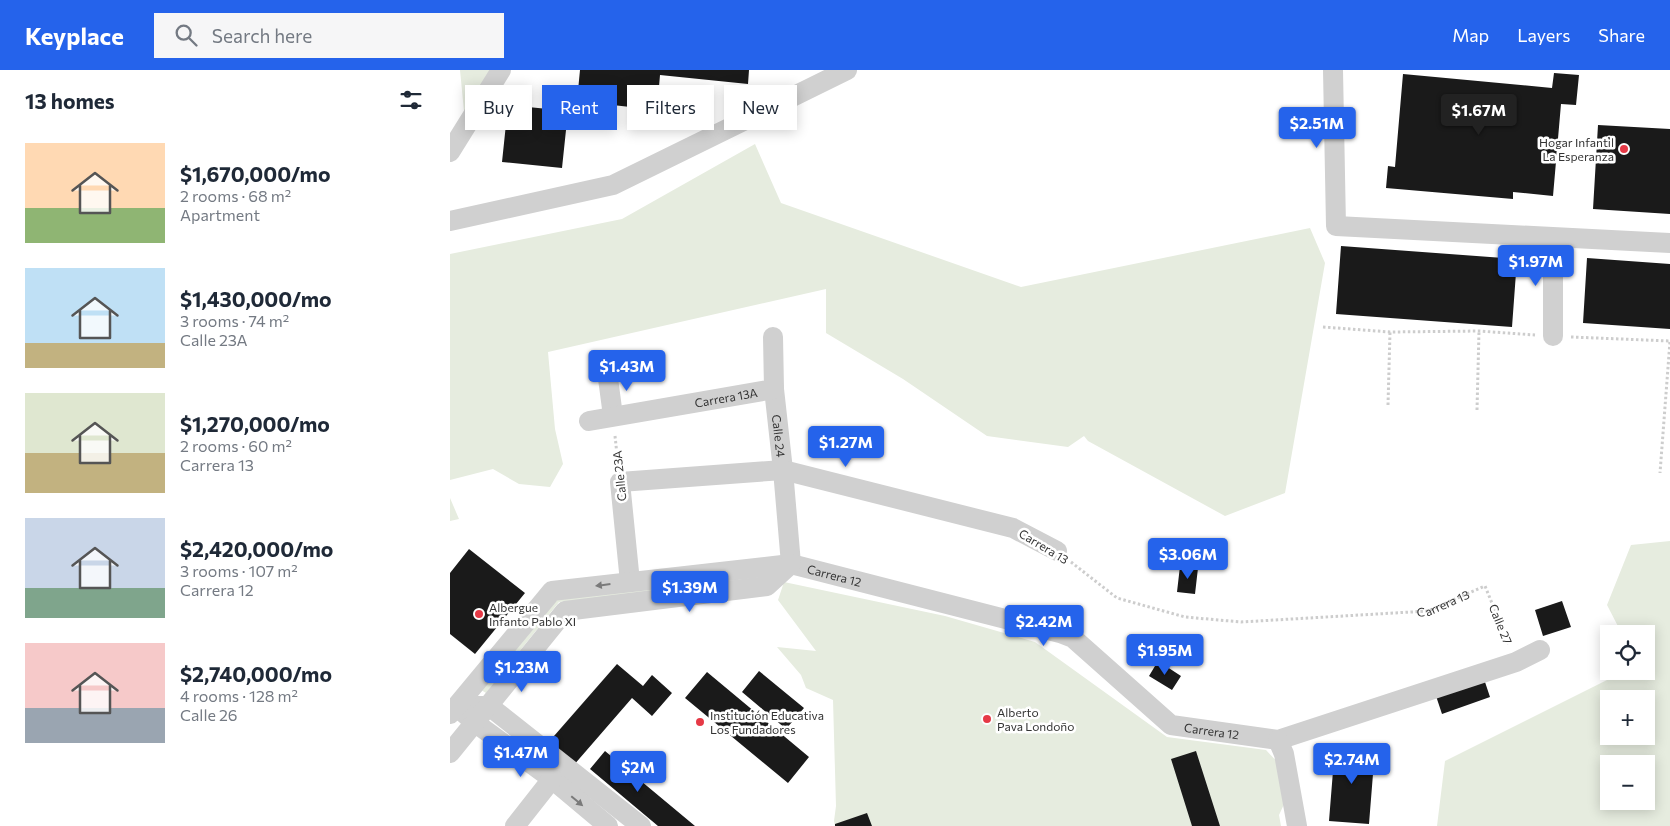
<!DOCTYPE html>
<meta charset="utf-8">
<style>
:root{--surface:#fff;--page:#f6f6f7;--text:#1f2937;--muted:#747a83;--accent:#2563eb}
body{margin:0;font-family:Commissioner,sans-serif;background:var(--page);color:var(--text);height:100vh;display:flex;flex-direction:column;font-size:19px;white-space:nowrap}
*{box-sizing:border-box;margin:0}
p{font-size:16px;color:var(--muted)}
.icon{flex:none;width:28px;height:28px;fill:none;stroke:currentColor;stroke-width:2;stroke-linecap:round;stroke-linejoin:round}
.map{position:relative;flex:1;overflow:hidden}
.side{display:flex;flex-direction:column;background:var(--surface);width:450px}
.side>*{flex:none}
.hud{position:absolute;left:15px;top:15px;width:475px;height:45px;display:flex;gap:10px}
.controls{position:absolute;left:1150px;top:555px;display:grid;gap:10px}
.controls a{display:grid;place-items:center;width:55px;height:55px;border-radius:0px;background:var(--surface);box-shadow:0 2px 12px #0003;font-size:25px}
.price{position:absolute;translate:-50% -42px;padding:0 11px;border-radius:5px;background:var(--accent);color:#fff;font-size:16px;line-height:32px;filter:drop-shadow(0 1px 2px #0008)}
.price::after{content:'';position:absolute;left:50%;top:30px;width:15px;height:11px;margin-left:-8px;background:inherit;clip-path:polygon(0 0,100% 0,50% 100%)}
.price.on{background:#222;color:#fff}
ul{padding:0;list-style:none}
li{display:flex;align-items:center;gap:15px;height:125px;padding:0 25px}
li span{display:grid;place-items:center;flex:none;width:140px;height:100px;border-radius:0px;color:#555}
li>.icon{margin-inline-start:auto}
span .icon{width:60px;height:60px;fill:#fffc;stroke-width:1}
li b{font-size:21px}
h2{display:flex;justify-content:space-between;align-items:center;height:60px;padding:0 25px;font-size:21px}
.chip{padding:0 18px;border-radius:0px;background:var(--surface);box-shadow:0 2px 12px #0003;font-size:18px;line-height:45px}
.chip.on{background:var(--accent);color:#fff}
header{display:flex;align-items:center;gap:30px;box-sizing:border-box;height:70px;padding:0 25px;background:var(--accent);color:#fff}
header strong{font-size:24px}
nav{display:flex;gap:28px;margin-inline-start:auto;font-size:18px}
.search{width:350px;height:45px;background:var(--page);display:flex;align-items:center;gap:12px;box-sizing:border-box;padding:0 18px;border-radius:0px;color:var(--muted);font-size:19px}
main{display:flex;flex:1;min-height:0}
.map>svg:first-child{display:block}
</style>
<header>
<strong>Keyplace</strong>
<div class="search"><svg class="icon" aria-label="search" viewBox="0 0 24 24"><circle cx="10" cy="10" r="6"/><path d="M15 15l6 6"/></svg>Search here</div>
<nav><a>Map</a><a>Layers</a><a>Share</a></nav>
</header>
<main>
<section class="side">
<h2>13 homes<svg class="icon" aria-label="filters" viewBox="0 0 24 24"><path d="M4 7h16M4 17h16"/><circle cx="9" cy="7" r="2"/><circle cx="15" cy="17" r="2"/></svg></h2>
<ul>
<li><span style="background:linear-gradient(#ffd9b3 65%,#8fb573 0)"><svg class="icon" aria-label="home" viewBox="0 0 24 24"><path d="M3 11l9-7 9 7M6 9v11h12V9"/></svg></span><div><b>$1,670,000/mo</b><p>2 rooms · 68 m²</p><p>Apartment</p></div></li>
<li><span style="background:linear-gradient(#bfe0f5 75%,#c2b280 0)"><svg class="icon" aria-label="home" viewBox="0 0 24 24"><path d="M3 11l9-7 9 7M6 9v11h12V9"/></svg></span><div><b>$1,430,000/mo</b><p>3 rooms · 74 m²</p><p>Calle 23A</p></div></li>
<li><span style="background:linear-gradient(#dfe7d0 60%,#c2b280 0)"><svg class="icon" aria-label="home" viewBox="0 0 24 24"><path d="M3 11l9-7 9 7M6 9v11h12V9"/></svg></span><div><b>$1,270,000/mo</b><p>2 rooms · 60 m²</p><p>Carrera 13</p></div></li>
<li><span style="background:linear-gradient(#c9d6e8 70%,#7fa58c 0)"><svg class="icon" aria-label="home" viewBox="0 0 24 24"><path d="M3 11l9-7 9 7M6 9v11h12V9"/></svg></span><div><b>$2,420,000/mo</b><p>3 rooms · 107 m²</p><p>Carrera 12</p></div></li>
<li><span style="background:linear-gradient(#f6c9c9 65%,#9aa5b1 0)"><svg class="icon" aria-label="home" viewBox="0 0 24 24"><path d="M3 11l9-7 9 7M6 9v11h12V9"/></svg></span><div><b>$2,740,000/mo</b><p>4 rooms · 128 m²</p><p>Calle 26</p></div></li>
</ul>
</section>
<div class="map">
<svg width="1220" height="756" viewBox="0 0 1220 756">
<rect width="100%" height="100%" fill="#fff"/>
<path fill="#e6ecdf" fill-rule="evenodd" d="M 10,0 L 48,0 L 16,62 Z
M 305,74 L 331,133 L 571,217 L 860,158 L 875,193 L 835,423 L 775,446 L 638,371 L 634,366 L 618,377 L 537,366 L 453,309 L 376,263 L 376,219 L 98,282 L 105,359 L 113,394 L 100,417 L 69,414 L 43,399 L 0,410 L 0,184 L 172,149 Z
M 0,428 L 9,449 L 0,451 Z
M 1220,471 L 1220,756 L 987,756 L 995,691 L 1175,601 L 1196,601 L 1196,564 L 1172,564 L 1157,535 L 1181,475 ZM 1159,629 L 1196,629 L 1196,666 L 1159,666 ZM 1159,694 L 1196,694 L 1196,731 L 1159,731 Z
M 290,510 L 298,513 L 109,532 L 36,623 L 28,618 L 104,529 Z
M 334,512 L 495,546 L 585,572 L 717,667 L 816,680 L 832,697 L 836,730 L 829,745 L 831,756 L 385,756 L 384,751 L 386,736 L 383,630 L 356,618 L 351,605 L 327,577 L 366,581 L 328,530 Z"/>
<path fill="#1a1a1a" d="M 130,0 L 299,0 L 298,14 L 210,5 L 207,40 L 127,31 Z
M 1104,3 L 1129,5 L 1126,35 L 1111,34 L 1103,126 L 1063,122 L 1063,129 L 936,118 L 938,96 L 945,97 L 953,4 L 1102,18 Z
M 58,35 L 118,41 L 112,98 L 52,92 Z
M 1148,55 L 1220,59 L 1220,144 L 1143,139 Z
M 891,176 L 1067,189 L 1062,257 L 886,244 Z
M 1137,188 L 1220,194 L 1220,259 L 1133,253 Z
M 19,479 L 75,523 L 25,584 L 0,564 L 0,503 Z
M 730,496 L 748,498 L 745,524 L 727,522 Z
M 1112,531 L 1121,557 L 1093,566 L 1085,540 Z
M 708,591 L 731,606 L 722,620 L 699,606 Z
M 167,594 L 193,616 L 202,605 L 222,623 L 202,646 L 182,628 L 123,696 L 97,674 Z
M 309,601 L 354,638 L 336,659 L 292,622 Z
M 257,602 L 359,687 L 338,713 L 235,628 Z
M 1034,609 L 1040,627 L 992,644 L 986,626 Z
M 885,676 L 925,679 L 919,754 L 879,751 Z
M 155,681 L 245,756 L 208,756 L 140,699 Z
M 746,681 L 770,756 L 742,756 L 721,689 Z
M 417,743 L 422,756 L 385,756 L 385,754 Z"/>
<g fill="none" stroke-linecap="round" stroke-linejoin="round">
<g stroke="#cdcdcd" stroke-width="3" stroke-dasharray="2.5 2.5" stroke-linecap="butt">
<path d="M 873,257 L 940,262 L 1029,261 L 1085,265"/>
<path d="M 1121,267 L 1220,271 L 1210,403"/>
<path d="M 938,335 L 940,262"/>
<path d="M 1027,340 L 1029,261"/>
<path d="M 165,366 L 168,394"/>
<path id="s1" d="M 621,492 L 667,528 L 735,547 L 791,552 L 978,541 L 1035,516 L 1059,575"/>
</g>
<g stroke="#d0d0d0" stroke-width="20">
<path d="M 883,0 L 886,156 L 1220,173"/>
<path d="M 0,82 L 51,0"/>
<path d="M 0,151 L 163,115 L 397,0"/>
<path d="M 1103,266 L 1103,168"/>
<path id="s2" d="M 323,267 L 324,319 L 333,400 L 341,494"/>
<path d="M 157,301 L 163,346"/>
<path id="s3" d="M 139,351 L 324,319"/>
<path d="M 180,512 L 170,412 L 333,400 L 563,458 L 607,481"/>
<path d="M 26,636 L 39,636 L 191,756"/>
<path d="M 14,643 L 24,652 L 102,709 L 158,756"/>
<path id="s4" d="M 0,644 L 102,521 L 341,494 L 610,563 L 623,568 L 721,655 L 828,670 L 1066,592 L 1090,580"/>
<path d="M 828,670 L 834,684 L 847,756"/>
<path d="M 0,683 L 115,541 L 317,516 L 341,494"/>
<path d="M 65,756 L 102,709"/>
</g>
</g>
<defs><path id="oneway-solid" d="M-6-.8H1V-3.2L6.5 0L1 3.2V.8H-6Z" transform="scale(1.25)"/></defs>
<g fill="#7a7a7a">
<use href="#oneway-solid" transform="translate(153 515) rotate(173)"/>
<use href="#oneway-solid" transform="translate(127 731) rotate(40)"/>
</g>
<g fill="#e63946" stroke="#fff" stroke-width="2">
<circle cx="1174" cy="79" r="5"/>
<circle cx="29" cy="544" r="5"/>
<circle cx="537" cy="649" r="5"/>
<circle cx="250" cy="652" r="5"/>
</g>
<g text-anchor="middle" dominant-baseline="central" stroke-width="5" stroke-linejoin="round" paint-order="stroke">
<g font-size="12" fill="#333" stroke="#fff" text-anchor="start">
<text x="1164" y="72" text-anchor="end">Hogar Infantil<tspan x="1164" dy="14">La Esperanza</tspan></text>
<text x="39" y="537">Albergue<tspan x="39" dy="14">Infanto Pablo XI</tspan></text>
<text x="547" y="642">Alberto<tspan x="547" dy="14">Pava Londoño</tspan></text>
<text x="260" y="645">Institución Educativa<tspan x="260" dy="14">Los Fundadores</tspan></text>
</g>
<g font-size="12" fill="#333" stroke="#fff">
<text stroke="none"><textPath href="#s3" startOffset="139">Carrera 13A</textPath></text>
<text stroke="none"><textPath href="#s2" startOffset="99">Calle 24</textPath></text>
<text transform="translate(169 406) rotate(-96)">Calle 23A</text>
<text transform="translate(594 476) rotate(31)">Carrera 13</text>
<text stroke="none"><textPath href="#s4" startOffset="445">Carrera 12</textPath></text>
<text stroke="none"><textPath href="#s1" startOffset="389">Carrera 13</textPath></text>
<text transform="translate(1051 554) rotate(68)">Calle 27</text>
<text stroke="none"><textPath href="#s4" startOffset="864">Carrera 12</textPath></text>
</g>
</g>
</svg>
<div class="controls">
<a><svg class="icon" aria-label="locate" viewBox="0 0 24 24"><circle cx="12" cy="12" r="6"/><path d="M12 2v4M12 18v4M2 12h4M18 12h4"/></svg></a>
<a>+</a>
<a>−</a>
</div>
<b class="price on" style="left:1029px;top:66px">$1.67M</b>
<b class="price" style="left:867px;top:79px">$2.51M</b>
<b class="price" style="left:1086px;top:217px">$1.97M</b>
<b class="price" style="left:177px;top:322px">$1.43M</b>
<b class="price" style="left:396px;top:398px">$1.27M</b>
<b class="price" style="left:738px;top:510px">$3.06M</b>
<b class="price" style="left:240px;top:543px">$1.39M</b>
<b class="price" style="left:594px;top:577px">$2.42M</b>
<b class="price" style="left:715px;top:606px">$1.95M</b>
<b class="price" style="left:72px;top:623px">$1.23M</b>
<b class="price" style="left:71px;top:708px">$1.47M</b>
<b class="price" style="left:902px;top:715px">$2.74M</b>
<b class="price" style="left:188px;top:723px">$2M</b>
<div class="hud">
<a class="chip">Buy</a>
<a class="chip on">Rent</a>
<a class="chip">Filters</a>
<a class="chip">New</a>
</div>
</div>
</main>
